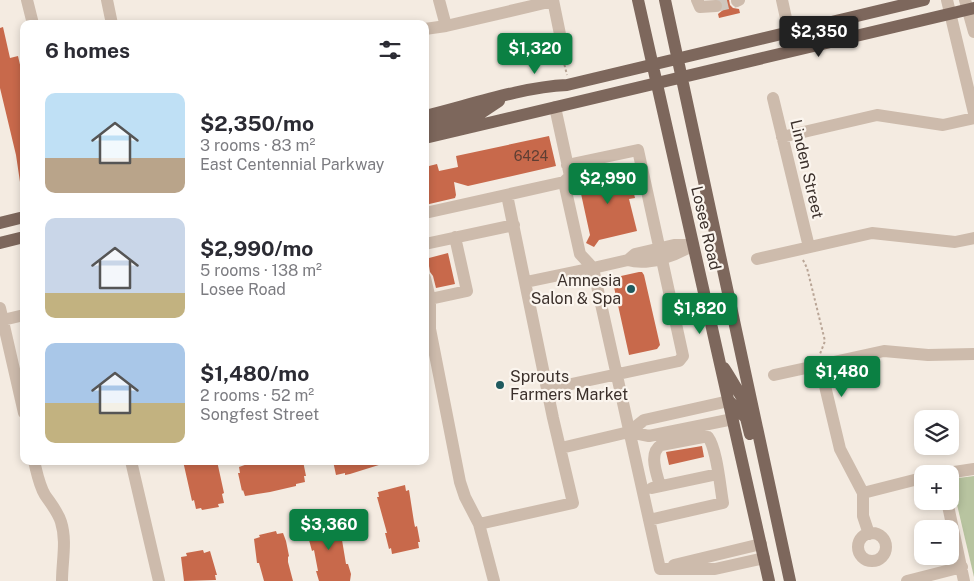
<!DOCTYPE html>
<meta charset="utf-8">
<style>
:root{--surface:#fff;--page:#f7f7f7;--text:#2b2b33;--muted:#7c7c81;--accent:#0b8043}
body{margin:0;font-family:"Public Sans",sans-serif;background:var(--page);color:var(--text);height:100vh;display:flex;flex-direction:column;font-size:19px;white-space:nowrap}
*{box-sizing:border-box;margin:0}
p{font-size:16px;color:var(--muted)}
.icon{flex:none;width:28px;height:28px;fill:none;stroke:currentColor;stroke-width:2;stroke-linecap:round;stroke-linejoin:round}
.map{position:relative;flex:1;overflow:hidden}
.side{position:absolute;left:20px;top:20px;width:409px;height:445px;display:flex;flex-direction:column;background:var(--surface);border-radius:10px;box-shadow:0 2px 8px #0003}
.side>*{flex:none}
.controls{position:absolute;left:914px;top:410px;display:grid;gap:10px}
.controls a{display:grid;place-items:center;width:45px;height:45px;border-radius:10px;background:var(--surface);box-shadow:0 2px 8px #0003;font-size:25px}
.price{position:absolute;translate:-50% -42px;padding:0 11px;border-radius:5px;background:var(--accent);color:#fff;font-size:16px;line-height:32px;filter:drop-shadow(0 1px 2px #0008)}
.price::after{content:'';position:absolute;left:50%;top:30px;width:15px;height:11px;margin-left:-8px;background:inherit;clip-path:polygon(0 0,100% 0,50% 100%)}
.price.selected{background:#222;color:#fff}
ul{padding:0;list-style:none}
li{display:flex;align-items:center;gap:15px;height:125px;padding:0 25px}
li span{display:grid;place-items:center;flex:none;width:140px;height:100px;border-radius:10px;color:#555}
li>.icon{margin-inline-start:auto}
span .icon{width:60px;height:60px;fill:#fffc;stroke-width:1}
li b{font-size:21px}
h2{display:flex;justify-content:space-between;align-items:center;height:60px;padding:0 25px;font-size:21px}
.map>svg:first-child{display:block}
</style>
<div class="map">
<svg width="974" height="581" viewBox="0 0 974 581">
<rect width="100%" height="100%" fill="#f4ebe1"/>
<path fill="#b8c4a0" d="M 974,476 L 974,577 L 951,479 Z"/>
<path fill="#c8694b" d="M 721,0 L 729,0 L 730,5 L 733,8 L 739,9 L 740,13 L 719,18 L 718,14 L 723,10 L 724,6 Z
M 3,27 L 10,58 L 18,56 L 24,82 L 24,181 L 20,182 L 16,155 L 0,88 L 0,28 Z
M 549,136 L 556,166 L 468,186 L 454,182 L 456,195 L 455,198 L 425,205 L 425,167 L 437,164 L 439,171 L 458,167 L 456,156 Z
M 619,169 L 625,171 L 630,177 L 635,198 L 629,199 L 637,231 L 599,240 L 594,247 L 586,243 L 590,235 L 578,180 L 595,177 L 594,174 Z
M 448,253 L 455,284 L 436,288 L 433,276 L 430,272 L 428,260 L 429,258 Z
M 639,272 L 642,272 L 644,275 L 660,345 L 657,349 L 629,355 L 612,278 Z
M 702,446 L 704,457 L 669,465 L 666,452 Z
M 183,461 L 217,461 L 224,493 L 222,494 L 224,503 L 218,504 L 219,507 L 202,510 L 201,508 L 196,509 L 194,500 L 192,501 Z
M 256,461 L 303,461 L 306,476 L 304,476 L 305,482 L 296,484 L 296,486 L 270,492 L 245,496 L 243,490 L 242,491 L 238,473 L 240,473 L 239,467 Z
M 333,461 L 382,461 L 382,464 L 350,474 L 345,475 L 345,473 L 336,475 Z
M 405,485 L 406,491 L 409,490 L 414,522 L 415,527 L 417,526 L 420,542 L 418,542 L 419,548 L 392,554 L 391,548 L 389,549 L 385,533 L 387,533 L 377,497 L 379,497 L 378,492 Z
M 330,519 L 331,522 L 337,520 L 340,528 L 346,564 L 348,564 L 351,574 L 350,581 L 319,581 L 316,571 L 318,571 L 314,550 L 312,551 L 309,540 L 309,535 L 310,535 L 308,526 L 314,525 L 313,522 Z
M 276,531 L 277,534 L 283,533 L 286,541 L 289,556 L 288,557 L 288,562 L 293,581 L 264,581 L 259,563 L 257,563 L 254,539 L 260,537 L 259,535 Z
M 203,550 L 204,553 L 210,551 L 217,575 L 215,575 L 216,580 L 184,581 L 181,557 L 187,556 L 186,553 Z"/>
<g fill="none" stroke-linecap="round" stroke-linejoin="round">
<path stroke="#cfc6bd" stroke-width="12" stroke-dasharray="12 6" stroke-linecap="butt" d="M 716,6 L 737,1"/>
<path stroke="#b9a596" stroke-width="2" stroke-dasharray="2.5 2.5" stroke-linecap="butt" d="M 562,55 L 567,75
M 803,260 L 807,268 L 825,341 L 820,354"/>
<path stroke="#cdbbac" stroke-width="12" d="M 27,0 L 33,24
M 107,0 L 112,24
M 439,0 L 446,26
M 553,0 L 562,44
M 697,0 L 700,7 L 716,6
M 782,0 L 789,32
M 947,0 L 974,113
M 965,0 L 974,32
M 737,1 L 739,0
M 425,29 L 446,26 L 553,1
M 773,98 L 809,247
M 555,107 L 570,176 L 564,182 L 580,254 L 593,268
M 782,137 L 877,115 L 943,125 L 974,118
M 425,213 L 564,182
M 425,244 L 514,225
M 757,259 L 872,233 L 955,242 L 974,238
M 628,260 C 648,266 675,256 693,245
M 425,278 L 430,299 L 467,291 L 455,237
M 526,282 L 593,268
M 430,299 L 430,329 L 460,482 L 465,497 L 479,524
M 0,308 L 24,413
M 3,320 L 24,315
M 820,365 L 840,449 L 863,493 L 863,516 L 869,534
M 774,375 L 884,351 L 928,355 L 974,354
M 548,389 L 679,361 L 683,356 L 638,150 L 567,165
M 629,432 L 644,420 L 729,401
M 561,448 L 629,432 L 649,436 L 733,419
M 34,461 C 37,473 39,485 45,495 C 51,504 58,512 61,522 C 67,541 62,561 62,581
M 131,461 L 159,581
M 941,474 L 974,469
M 652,488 L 718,474
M 863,493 L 922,478
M 947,501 L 964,581
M 649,520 L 723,503 C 720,486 717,449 708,437 L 703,437 L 661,445 C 648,453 657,474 660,486
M858 547a14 14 0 1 1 28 0a14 14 0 1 1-28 0Z
M 674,565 L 761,544
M 660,569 L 593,268 L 628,260 L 635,254 L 674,245 L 693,245
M 660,569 L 715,569 L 764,558
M 494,581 L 479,524 L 573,503 L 553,418 L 507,195
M 907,581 L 962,567"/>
<path stroke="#7d675c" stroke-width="12" d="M 638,0 L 769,581
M 665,0 L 790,581
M 425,116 C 470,105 522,87 567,85 L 924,0
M 425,127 L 481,113 L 499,101
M 425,138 L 974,8
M 0,223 L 24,217
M 0,243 L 24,237
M 724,368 C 734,383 741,398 752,412
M 729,401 L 746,418 L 750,434"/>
</g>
<g fill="#1f5a5e" stroke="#fbf5ee" stroke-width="2">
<circle cx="631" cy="289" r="5"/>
<circle cx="500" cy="385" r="5"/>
</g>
<g text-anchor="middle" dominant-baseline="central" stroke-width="4.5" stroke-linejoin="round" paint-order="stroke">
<g font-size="14" fill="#5e3e33">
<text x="531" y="156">6424</text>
</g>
<g font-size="16" fill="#3b302b" stroke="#fbf5ee">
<text transform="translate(807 169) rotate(77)">Linden Street</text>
<text transform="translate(706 228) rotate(77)">Losee Road</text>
</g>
<g font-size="16" fill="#3b302b" stroke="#fbf5ee" text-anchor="end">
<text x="621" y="280">Amnesia<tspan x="621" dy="18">Salon &amp; Spa</tspan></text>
<text x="510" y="376" text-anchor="start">Sprouts<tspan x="510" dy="18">Farmers Market</tspan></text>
</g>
</g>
</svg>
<div class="controls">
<a><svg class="icon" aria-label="layers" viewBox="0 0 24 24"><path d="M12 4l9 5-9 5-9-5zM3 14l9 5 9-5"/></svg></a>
<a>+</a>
<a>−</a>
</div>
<b class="price selected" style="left:819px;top:58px">$2,350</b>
<b class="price" style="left:535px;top:75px">$1,320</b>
<b class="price" style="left:608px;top:205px">$2,990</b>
<b class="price" style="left:700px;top:335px">$1,820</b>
<b class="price" style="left:842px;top:398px">$1,480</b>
<b class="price" style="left:329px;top:551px">$3,360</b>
<section class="side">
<h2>6 homes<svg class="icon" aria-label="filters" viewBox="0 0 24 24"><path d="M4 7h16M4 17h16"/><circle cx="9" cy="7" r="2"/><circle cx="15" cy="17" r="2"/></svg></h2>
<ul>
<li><span style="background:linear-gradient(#bfe0f5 65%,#b9a48a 0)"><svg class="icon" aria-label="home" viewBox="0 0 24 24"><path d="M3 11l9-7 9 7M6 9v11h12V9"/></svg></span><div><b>$2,350/mo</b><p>3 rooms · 83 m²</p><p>East Centennial Parkway</p></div></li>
<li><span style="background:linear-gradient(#c9d6e8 75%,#c2b280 0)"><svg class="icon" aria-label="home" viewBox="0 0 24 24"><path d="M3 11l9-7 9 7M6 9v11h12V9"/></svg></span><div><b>$2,990/mo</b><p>5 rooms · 138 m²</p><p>Losee Road</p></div></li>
<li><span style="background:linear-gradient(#a9c7e8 60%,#c2b280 0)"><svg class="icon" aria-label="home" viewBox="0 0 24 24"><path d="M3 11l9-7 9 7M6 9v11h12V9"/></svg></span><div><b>$1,480/mo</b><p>2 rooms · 52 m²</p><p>Songfest Street</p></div></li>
</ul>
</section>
</div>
